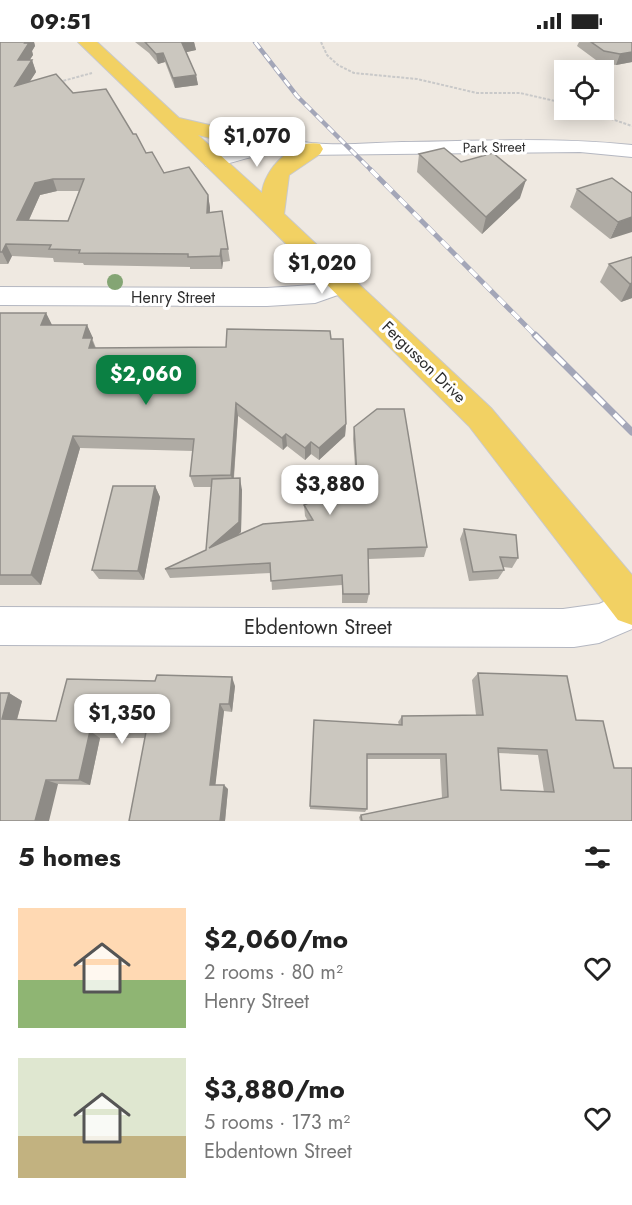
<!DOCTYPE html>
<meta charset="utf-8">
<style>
:root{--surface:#fff;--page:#f2f2f2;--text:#222;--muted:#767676;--accent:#0b8043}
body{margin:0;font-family:Jost,sans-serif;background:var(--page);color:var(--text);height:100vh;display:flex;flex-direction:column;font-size:22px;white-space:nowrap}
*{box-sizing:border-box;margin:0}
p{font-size:20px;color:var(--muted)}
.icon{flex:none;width:33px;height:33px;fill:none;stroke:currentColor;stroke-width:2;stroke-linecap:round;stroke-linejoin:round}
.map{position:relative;height:779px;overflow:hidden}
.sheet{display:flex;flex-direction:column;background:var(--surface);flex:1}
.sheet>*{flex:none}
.controls{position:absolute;left:554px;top:18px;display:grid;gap:12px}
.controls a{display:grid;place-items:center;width:60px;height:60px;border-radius:0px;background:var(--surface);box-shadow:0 3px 15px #0003;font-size:30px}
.price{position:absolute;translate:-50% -51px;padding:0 14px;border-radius:12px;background:#fff;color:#222;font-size:20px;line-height:39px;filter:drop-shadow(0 2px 3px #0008)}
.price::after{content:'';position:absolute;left:50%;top:36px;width:18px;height:14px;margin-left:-9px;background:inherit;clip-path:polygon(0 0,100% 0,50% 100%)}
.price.current{background:var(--accent);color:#fff}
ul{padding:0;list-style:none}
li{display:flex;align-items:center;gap:18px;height:150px;padding:0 18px}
li span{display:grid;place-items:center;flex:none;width:168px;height:120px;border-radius:0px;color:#555}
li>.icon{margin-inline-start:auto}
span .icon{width:72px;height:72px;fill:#fffc;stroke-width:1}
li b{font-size:26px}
h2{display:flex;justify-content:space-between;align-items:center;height:72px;padding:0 18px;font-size:26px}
.status{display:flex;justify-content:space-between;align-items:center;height:42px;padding:0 30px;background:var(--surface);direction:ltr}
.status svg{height:16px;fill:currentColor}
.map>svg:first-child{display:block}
</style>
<div class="status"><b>09:51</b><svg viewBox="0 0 49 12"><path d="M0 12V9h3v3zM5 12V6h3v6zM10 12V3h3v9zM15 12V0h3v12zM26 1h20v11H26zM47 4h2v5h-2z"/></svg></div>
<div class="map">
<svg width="632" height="779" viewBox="0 0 632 779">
<rect width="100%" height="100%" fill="#efe9e1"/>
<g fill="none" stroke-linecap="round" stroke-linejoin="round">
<g stroke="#b4b7c1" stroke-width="2">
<path id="minor" d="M 288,97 C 324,106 365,101 402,100 C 479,99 556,95 632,103 L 632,115 L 580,110 L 300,113 C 269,106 244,118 214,125 L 206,124 L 203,119 L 206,114 L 270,98 Z
M 343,233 L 352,236 L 356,242 L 352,248 L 315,261 L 267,264 L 0,263 L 0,245 L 267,246 L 313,243 Z
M 632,547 L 632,587 L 599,601 L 574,605 L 0,603 L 0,565 L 563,567 L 599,562 Z"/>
</g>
<g stroke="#c9c9c9" stroke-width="2">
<path id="major" d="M 78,0 L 97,0 L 179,76 L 278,99 L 281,104 L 278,109 L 270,111 L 198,93 L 262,151 C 264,127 294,96 320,102 L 323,107 L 320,112 L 289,133 L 284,172 L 491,366 L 632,533 L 632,583 L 618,578 L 469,384 L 263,179 Z"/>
</g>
<path stroke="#c9c9c9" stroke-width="2" stroke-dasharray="3 1.5" stroke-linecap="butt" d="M 321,0 L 327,13 L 338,23 L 354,31 L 417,37 L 477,51 L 520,51 L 564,61
M 59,40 L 92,31
M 585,68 L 632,84"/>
<use href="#minor" fill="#fff" fill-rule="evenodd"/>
<use href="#major" fill="#f2d163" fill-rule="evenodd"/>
<g stroke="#a3a6b8" stroke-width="4.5">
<path id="rail-far2" d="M 255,0 L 297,54 L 372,129"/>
</g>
<g stroke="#a3a6b8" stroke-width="5">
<path id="rail-far1" d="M 371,128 L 537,295"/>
</g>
<g stroke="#a3a6b8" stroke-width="7">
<path id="rail" d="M 535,293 L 632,390"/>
</g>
<use href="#rail-far2" stroke="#fff" stroke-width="3" stroke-dasharray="8" stroke-linecap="butt"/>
<use href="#rail-far1" stroke="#fff" stroke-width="4" stroke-dasharray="10" stroke-linecap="butt"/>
<use href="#rail" stroke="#fff" stroke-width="4.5" stroke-dasharray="14" stroke-linecap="butt"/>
</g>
<circle fill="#84a574" cx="115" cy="240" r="8"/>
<path fill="#afaba4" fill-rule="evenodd" d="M 0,0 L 34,0 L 35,4 L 32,9 L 33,13 L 29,18 L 32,18 L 36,30 L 29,40 L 73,51 L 133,92 L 146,111 L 164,131 L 208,153 L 210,166 L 210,170 L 222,169 L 230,219 L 223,220 L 222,227 L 190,227 L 190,225 L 84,223 L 83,221 L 54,220 L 53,216 L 12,214 L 8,222 L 0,222 ZM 57,149 L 79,149 L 68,179 L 29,178 L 40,153 Z
M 135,0 L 194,0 L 196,8 L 186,10 L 196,33 L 198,43 L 175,46 L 165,20 L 158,22 L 149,11 Z
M 579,0 L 632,0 L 632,20 L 616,23 L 600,21 L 577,4 Z
M 419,112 L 461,120 L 520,156 L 482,192 L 417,130 Z
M 577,147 L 632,151 L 610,197 L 570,165 Z
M 632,215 L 632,256 L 621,260 L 600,240 L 609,222 Z
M 0,271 L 46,271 L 52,283 L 87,283 L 96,306 L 226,305 L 331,297 L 346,382 L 345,394 L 319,418 L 311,412 L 305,418 L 287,404 L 283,408 L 238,374 L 234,436 L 242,448 L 241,490 L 238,493 L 308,479 L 305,474 L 304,463 L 356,439 L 353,397 L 354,385 L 427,505 L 424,515 L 368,517 L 369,552 L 367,561 L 342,561 L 342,543 L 272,548 L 271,531 L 170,536 L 165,527 L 206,508 L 211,445 L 194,445 L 190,434 L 193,409 L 80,406 L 41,543 L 0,543 Z
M 155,444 L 160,455 L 144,538 L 99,537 L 92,528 Z
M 464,487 L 518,516 L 512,526 L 503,525 L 504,528 L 498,537 L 469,539 L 460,497 Z
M 478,631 L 576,678 L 614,726 L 632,779 L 360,779 L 359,775 L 361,773 L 442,756 L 440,717 L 367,717 L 367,767 L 365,770 L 310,767 L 310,764 L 399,683 L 398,680 L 402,674 L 476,673 L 472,638 ZM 498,711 L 538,713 L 544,750 L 501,748 Z
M 235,644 L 232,670 L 224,669 L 215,743 L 228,747 L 225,779 L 145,696 L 100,696 L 90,743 L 58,742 L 0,779 L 9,651 L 22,659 L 17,678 L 56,679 Z"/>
<path fill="#8e8b86" d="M 26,0 L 34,0 L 35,4 L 32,9 L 33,13 L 22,30 L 18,18 Z
M 187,0 L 194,0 L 196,8 L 183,11 L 182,1 Z
M 632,10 L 632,20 L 616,23 L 620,12 Z
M 163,11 L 165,20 L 158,22 L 156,12 Z
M 32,18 L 36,30 L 20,55 L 15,44 Z
M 196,33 L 198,43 L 175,46 L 173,36 Z
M 53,137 L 57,149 L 40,153 L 23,191 L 17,178 L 35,141 Z
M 526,138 L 520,156 L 482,192 L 486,175 Z
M 208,153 L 210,166 L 209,183 L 207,171 Z
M 632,175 L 632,190 L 610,197 L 618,180 Z
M 6,202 L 12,214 L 8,222 L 2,210 Z
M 221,207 L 223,220 L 222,227 L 220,214 Z
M 632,241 L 632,256 L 621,260 L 630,242 Z
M 46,271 L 53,285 L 41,283 Z
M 87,283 L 93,296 L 92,298 L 97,310 L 89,310 L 83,296 Z
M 236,361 L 238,374 L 233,444 L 231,433 Z
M 346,382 L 345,394 L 319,418 L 319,406 Z
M 286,392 L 287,404 L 283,408 L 282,396 Z
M 73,394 L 80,406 L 41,543 L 31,533 Z
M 311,400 L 311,412 L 305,418 L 305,406 Z
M 240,436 L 242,448 L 241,490 L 212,516 L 209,506 Z
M 155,444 L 160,455 L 144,538 L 138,529 Z
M 232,635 L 235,644 L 232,670 L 229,662 Z
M 9,651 L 22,659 L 15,684 L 2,677 Z
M 220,662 L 224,669 L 215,747 L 210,743 Z
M 90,689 L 100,696 L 90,743 L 79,738 Z
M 46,738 L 58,742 L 49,779 L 35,779 Z
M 224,743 L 228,747 L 225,779 L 220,779 Z"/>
<path fill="#cbc7bf" stroke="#8e8b86" stroke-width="1.5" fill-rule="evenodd" d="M 0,0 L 26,0 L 25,1 L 29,1 L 18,18 L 32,18 L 15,44 L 56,32 L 73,51 L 106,47 L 133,92 L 136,92 L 146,111 L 152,110 L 164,131 L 189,125 L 208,153 L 207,171 L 222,169 L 228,207 L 221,207 L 220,214 L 188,215 L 188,212 L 79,211 L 80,208 L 49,207 L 51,203 L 6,202 L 2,210 L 0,210 ZM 53,137 L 84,137 L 68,179 L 17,178 L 35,141 Z
M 145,0 L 187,0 L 182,1 L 196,33 L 173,36 L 163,11 L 156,12 Z
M 591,0 L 632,0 L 632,10 L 620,12 L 604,9 Z
M 444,106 L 461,120 L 493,111 L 526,138 L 486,175 L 419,112 Z
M 612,136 L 632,151 L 632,175 L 618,180 L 577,147 Z
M 632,215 L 632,241 L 630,242 L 609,222 Z
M 0,271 L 46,271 L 41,283 L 87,283 L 83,296 L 92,296 L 89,306 L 226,305 L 227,287 L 330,289 L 331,297 L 343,297 L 346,382 L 319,406 L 311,400 L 305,406 L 286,392 L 282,396 L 236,361 L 231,433 L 190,434 L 194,397 L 73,394 L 31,533 L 0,533 Z
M 377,367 L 404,367 L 427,505 L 368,507 L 369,552 L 343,552 L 342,533 L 271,539 L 270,521 L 165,527 L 206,508 L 212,437 L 240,436 L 239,480 L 209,506 L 263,482 L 313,478 L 304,463 L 360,437 L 357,435 L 354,385 Z
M 113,444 L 155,444 L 138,529 L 92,528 Z
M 464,487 L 516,493 L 518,516 L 500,515 L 504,528 L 473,530 Z
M 478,631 L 567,634 L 576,678 L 603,679 L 614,726 L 632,726 L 632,779 L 362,779 L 361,773 L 448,755 L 446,712 L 367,712 L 367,767 L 310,764 L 314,678 L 402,683 L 402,674 L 483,673 ZM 498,706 L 547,708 L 554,750 L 501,748 Z
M 157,633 L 232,635 L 229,662 L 220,662 L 210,743 L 224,743 L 220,779 L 129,779 L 146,690 L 90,689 L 79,738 L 46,738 L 35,779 L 0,779 L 0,651 L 9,651 L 2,677 L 56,679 L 67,637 L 155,639 Z"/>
<g text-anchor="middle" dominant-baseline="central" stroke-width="6" stroke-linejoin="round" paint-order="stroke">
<g font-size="14" fill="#2e2e2e" stroke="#fff">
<text transform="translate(494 105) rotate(-1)">Park Street</text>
</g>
<g font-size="16" fill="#2e2e2e" stroke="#fff">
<text x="173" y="255">Henry Street</text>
<text transform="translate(424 320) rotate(44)">Fergusson Drive</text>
</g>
<g font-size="20" fill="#2e2e2e" stroke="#fff">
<text x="318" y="585">Ebdentown Street</text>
</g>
</g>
</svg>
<div class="controls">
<a><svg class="icon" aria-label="locate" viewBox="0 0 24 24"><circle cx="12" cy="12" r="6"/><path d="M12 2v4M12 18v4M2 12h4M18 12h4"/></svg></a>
</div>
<b class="price" style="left:257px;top:126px">$1,070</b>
<b class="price" style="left:322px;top:253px">$1,020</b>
<b class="price current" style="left:146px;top:364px">$2,060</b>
<b class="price" style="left:330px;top:474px">$3,880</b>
<b class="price" style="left:122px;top:703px">$1,350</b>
</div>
<section class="sheet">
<h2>5 homes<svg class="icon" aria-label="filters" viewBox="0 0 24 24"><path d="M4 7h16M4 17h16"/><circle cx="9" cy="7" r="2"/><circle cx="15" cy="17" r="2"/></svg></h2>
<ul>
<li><span style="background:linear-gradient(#ffd9b3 60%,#8fb573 0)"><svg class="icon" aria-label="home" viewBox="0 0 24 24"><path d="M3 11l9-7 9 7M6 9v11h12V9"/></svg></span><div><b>$2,060/mo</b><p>2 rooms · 80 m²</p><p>Henry Street</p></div><svg class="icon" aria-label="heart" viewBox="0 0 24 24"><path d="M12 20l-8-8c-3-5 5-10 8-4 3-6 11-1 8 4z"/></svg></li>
<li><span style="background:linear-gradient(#dfe7d0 65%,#c2b280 0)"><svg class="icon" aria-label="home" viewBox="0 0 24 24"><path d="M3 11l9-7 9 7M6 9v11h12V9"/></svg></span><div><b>$3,880/mo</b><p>5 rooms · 173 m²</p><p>Ebdentown Street</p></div><svg class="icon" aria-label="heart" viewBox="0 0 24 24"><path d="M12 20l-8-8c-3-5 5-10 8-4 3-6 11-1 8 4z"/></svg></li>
</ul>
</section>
